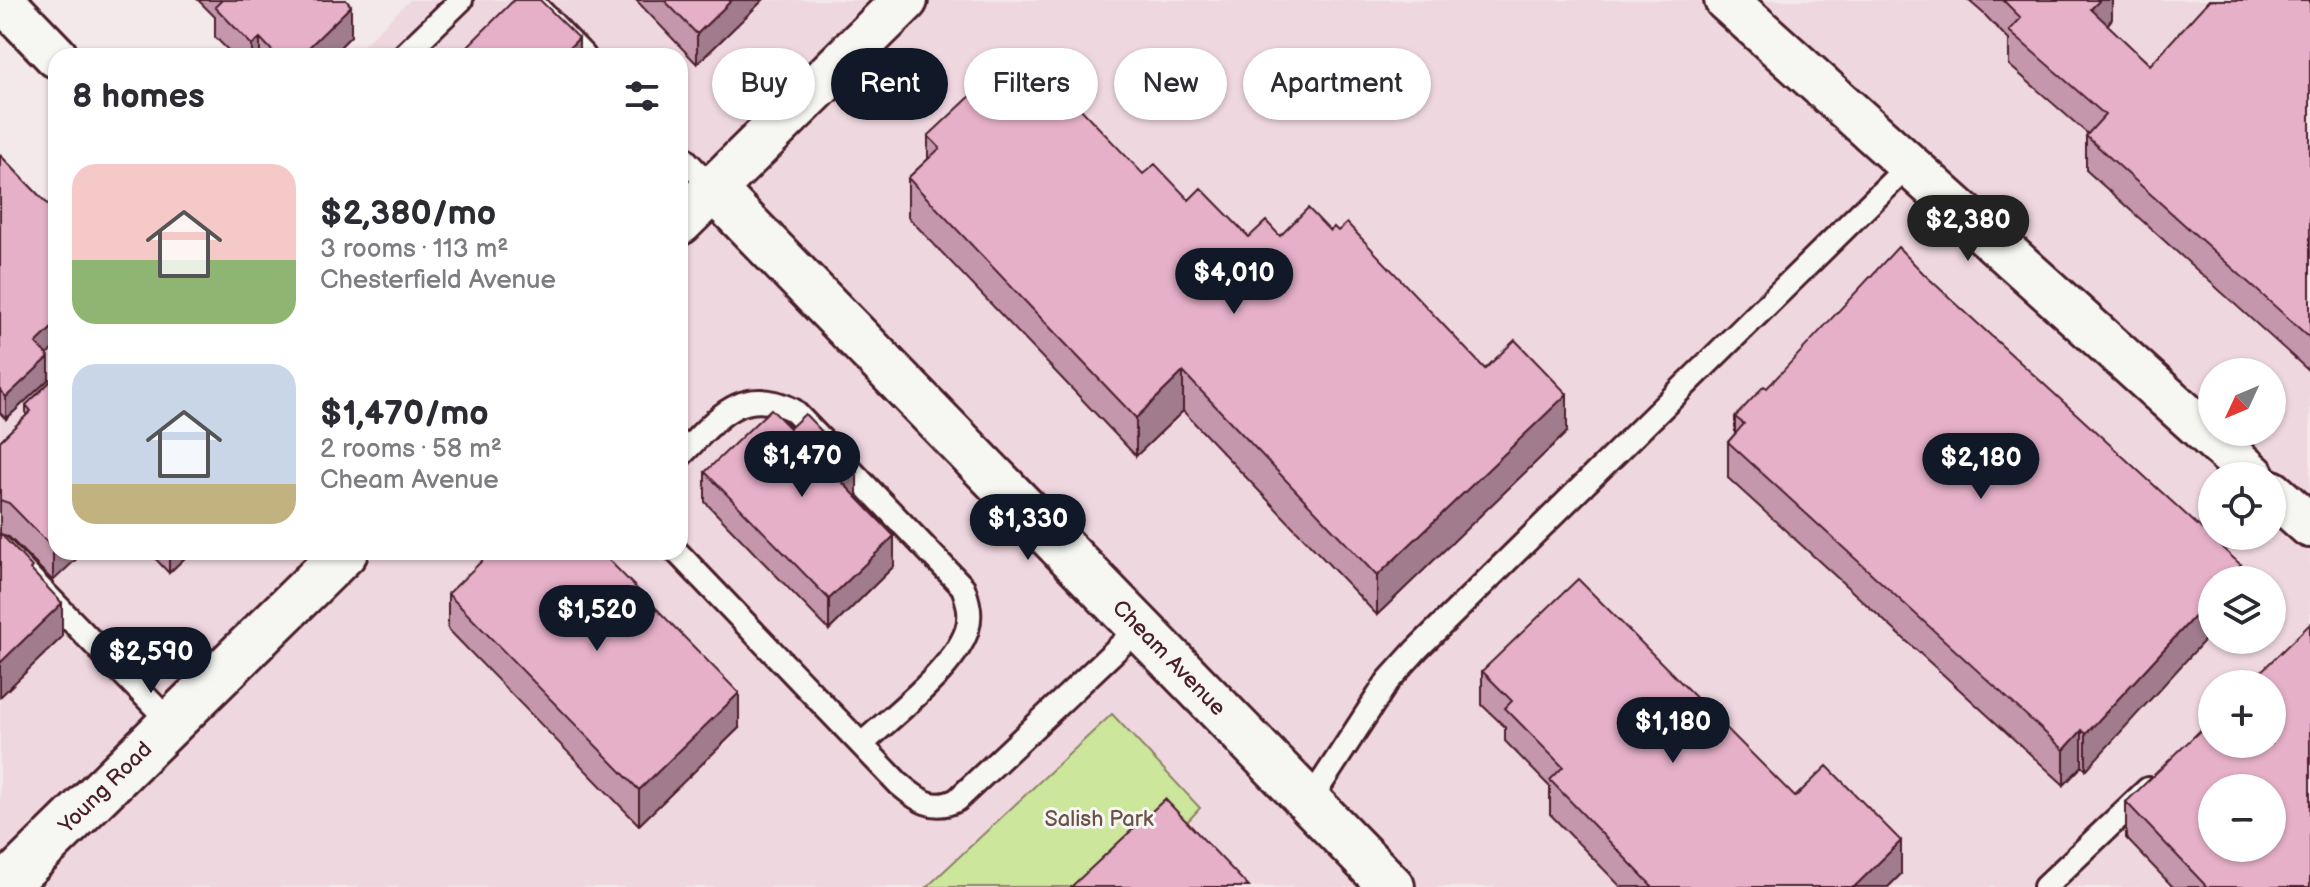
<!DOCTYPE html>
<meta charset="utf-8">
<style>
:root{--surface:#fff;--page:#f2f2f3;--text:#2b2b33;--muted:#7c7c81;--accent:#111827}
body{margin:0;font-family:"Balsamiq Sans",sans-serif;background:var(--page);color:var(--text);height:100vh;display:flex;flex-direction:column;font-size:30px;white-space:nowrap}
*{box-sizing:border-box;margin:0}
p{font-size:26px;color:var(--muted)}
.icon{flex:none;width:44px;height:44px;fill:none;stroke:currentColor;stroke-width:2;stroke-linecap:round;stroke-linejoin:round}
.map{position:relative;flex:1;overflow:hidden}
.drawer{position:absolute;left:48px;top:48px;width:640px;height:512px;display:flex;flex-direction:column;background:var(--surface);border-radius:24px;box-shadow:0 2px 6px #0004}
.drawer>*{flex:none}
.guide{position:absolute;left:712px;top:48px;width:760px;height:72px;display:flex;gap:16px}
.needle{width:52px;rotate:226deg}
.controls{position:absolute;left:2198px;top:358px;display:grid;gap:16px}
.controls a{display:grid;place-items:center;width:88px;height:88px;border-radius:50%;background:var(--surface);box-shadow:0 2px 6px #0004;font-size:40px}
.price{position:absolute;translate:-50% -68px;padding:0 18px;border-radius:28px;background:var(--accent);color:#fff;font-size:26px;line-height:52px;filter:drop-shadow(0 2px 4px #0008)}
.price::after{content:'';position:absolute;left:50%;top:48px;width:24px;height:18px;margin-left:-12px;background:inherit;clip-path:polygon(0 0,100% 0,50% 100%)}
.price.active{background:#222;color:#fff}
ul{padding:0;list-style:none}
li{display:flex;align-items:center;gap:24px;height:200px;padding:0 24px}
li span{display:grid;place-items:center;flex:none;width:224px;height:160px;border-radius:24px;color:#555}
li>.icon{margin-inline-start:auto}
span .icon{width:96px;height:96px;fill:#fffc;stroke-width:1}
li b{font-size:34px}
h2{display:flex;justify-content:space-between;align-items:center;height:96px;padding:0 24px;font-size:34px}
.chip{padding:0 28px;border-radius:36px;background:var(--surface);box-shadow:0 2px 6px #0004;font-size:28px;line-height:72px}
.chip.active{background:var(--accent);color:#fff}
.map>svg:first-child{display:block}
</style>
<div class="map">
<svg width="2310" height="887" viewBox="0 0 2310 887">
<rect width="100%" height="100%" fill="#f3e8ea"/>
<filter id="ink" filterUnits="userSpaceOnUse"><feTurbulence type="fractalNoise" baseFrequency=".0125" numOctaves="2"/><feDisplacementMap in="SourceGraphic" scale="16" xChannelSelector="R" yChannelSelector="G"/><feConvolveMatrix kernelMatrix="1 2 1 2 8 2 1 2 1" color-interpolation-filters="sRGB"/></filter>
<g filter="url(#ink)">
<path fill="#efd7e0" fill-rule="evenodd" d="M 410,0 L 2310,0 L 2310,887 L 0,887 L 0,390 L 56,337 L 56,552 L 680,552 L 680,56 L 352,56 ZM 2212,372 L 2272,372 L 2272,432 L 2212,432 ZM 2212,476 L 2272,476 L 2272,536 L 2212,536 ZM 2212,580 L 2272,580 L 2272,640 L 2212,640 ZM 2212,684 L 2272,684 L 2272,744 L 2212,744 ZM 2212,788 L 2272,788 L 2272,848 L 2212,848 Z"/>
<path fill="#cce69c" stroke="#8b8264" stroke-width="2" d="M 1112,714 L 1200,808 L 1127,887 L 927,887 Z"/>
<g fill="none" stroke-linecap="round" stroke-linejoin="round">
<g stroke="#4a1f2b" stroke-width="28">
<path id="service" d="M 530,0 L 584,56
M 403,56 L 461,0
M 680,154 L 713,189
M 680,456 C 715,422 739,383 793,410 L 963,587 C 968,601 972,615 967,630 C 955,668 892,716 862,744
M 0,547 L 171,723
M 677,552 L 899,784 C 918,800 933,812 957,800 L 1139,628
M 1309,802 L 1388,681 L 1417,649 L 1909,165
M 2045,887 L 2148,789"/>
</g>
<g stroke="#4a1f2b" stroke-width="48">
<path id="minor" d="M 2,0 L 56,56
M 1726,0 L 2254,476
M 2272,492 L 2310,526"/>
</g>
<g stroke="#4a1f2b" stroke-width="50">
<g id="tertiary">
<path id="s1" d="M 713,189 L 1392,887"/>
</g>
</g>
<g stroke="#4a1f2b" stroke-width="50">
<g id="secondary">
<path d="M 680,222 L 905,0"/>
<path id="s2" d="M 4,887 L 345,552"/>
</g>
</g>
<use href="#service" stroke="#f6f6f2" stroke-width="22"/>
<use href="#minor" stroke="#f6f6f2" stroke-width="42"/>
<use href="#tertiary" stroke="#f6f6f2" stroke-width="44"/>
<use href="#secondary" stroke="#f6f6f2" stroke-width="44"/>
</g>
<path fill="#c597ac" stroke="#4a1f2b" stroke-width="2" d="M 198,0 L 346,0 L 351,36 L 331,56 L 234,56 L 215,37 L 215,17 Z
M 636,0 L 763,0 L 697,64 Z
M 1968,0 L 2112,0 L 2112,19 L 2107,25 L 2150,65 L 2310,0 L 2310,372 L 2086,170 L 2086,136 L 2088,134 L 2009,65 L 2009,40 L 1983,13 Z
M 987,103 L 1143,174 L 1189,200 L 1249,237 L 1280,236 L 1330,231 L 1485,369 L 1567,432 L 1377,615 L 1183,411 L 1136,456 L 908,217 L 908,178 L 928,159 L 928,136 Z
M 0,155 L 56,213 L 56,346 L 47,355 L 49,379 L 6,419 L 0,413 Z
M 1925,275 L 2241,580 L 2086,770 L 2082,766 L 2064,785 L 1728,478 L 1728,442 L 1735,434 L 1735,417 L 1767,388 Z
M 56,376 L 53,581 L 9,537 L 1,534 L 32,572 L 62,637 L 0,697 L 0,441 L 26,416 L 26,405 Z
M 705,472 L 857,497 L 894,566 L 829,630 L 705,502 Z
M 149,552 L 191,552 L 169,573 Z
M 448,594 L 739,728 L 639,825 L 448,629 Z
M 1482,671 L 1795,797 L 1901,874 L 1888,887 L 1621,887 L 1550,814 L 1550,787 L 1505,741 L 1505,727 L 1482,705 Z
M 2126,802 L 2310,887 L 2173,887 L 2126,838 Z"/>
<path fill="#a07b8c" stroke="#4a1f2b" stroke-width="2" d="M 732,0 L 763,0 L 697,64 L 697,34 Z
M 2100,0 L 2112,0 L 2112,19 L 2091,43 L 2091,9 Z
M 351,6 L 351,36 L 331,56 L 300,56 Z
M 260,38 L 260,56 L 252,56 L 252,45 Z
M 579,38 L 579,56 L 561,56 Z
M 56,324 L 56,346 L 36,366 L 36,343 Z
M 49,357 L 49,379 L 6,419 L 6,397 Z
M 1183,372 L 1183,411 L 1136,456 L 1136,418 Z
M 1567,394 L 1567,432 L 1377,615 L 1377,576 Z
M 857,468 L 857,498 L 842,482 Z
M 894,536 L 894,566 L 829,630 L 829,599 Z
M 56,545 L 56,552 L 84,552 L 53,581 L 53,548 Z
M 169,552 L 191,552 L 169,573 Z
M 2241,565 L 2241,580 L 2227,580 Z
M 2212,597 L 2212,632 L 2086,770 L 2086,734 Z
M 62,603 L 62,637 L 0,697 L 0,663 Z
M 739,693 L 739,728 L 639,825 L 639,790 Z
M 2082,730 L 2082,766 L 2064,785 L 2064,750 Z
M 1901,841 L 1901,874 L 1888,887 L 1854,887 Z"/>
<path fill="#e5b0c8" stroke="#4a1f2b" stroke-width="2" fill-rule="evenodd" d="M 222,0 L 346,0 L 351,6 L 300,56 L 277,56 L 260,38 L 252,45 L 215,7 Z
M 514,0 L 540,0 L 579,38 L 561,56 L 458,56 Z
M 664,0 L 732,0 L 697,34 Z
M 2003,0 L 2100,0 L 2091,9 L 2150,65 L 2209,0 L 2310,0 L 2310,338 L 2086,136 L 2105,115 L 2009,31 L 2021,18 Z
M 1033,59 L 1143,174 L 1155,164 L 1189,200 L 1201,188 L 1249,237 L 1266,221 L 1280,236 L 1308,208 L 1330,231 L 1334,227 L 1338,231 L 1347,223 L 1485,369 L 1515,340 L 1567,394 L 1377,576 L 1183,372 L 1136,418 L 908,178 L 940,148 L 928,136 L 976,91 L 987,103 Z
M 0,155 L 56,213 L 54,218 L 56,219 L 56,324 L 36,343 L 49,357 L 6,397 L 0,390 Z
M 1898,247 L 1925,275 L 2241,565 L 2227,580 L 2212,580 L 2212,597 L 2086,734 L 2082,730 L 2064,750 L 1728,442 L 1744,424 L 1735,417 L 1764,386 L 1767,388 Z
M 56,376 L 56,545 L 53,548 L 9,503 L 0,500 L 0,441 L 31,411 L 26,405 Z
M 771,409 L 790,428 L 805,414 L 857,468 L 842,482 L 894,536 L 829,599 L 705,472 Z
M 0,533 L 32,567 L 30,569 L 62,603 L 0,663 Z
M 491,552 L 601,552 L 739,693 L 639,790 L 448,594 Z
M 1578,579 L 1795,797 L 1827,766 L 1901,841 L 1854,887 L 1653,887 L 1550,780 L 1563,767 L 1505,708 L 1512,701 L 1482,671 Z
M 2310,624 L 2310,887 L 2207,887 L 2126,802 L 2212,719 L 2212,744 L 2272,744 L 2272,684 L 2248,684 ZM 2212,788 L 2272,788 L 2272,848 L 2212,848 Z
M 1165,799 L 1249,887 L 1071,887 Z"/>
</g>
<g text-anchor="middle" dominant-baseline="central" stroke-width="6" stroke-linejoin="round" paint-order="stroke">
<g font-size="22" fill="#4a1f2b" stroke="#f6f6f2">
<text stroke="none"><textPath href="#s1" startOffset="654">Cheam Avenue</textPath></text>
<text stroke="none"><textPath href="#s2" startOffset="142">Young Road</textPath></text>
</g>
<g font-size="22" fill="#6a5147" stroke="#f6f6f2">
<text x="1099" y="819">Salish Park</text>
</g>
</g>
</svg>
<div class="controls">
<a><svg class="needle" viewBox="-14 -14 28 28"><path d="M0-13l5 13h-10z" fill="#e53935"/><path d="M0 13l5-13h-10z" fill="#7c7c81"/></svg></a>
<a><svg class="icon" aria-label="locate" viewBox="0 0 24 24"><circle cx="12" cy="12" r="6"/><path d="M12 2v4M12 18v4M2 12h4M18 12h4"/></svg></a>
<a><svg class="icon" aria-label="layers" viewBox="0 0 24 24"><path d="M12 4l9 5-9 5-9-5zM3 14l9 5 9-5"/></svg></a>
<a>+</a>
<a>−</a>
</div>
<b class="price active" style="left:1968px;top:263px">$2,380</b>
<b class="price" style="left:1234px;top:316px">$4,010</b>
<b class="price" style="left:802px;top:499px">$1,470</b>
<b class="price" style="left:1981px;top:501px">$2,180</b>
<b class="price" style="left:1028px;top:562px">$1,330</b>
<b class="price" style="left:597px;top:653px">$1,520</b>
<b class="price" style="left:151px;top:695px">$2,590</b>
<b class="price" style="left:1673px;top:765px">$1,180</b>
<div class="guide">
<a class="chip">Buy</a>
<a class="chip active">Rent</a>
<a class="chip">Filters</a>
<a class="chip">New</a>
<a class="chip">Apartment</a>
</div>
<section class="drawer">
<h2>8 homes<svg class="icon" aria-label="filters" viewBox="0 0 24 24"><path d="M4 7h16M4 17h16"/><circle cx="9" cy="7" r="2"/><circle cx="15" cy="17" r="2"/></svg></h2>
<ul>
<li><span style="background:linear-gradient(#f6c9c9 60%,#8fb573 0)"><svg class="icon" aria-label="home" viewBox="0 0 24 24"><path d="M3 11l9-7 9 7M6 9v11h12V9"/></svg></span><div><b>$2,380/mo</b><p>3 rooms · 113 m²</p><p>Chesterfield Avenue</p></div></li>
<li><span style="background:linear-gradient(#c9d6e8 75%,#c2b280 0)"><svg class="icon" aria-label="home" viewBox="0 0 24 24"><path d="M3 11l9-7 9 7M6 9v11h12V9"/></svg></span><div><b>$1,470/mo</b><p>2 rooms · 58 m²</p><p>Cheam Avenue</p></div></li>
</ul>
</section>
</div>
